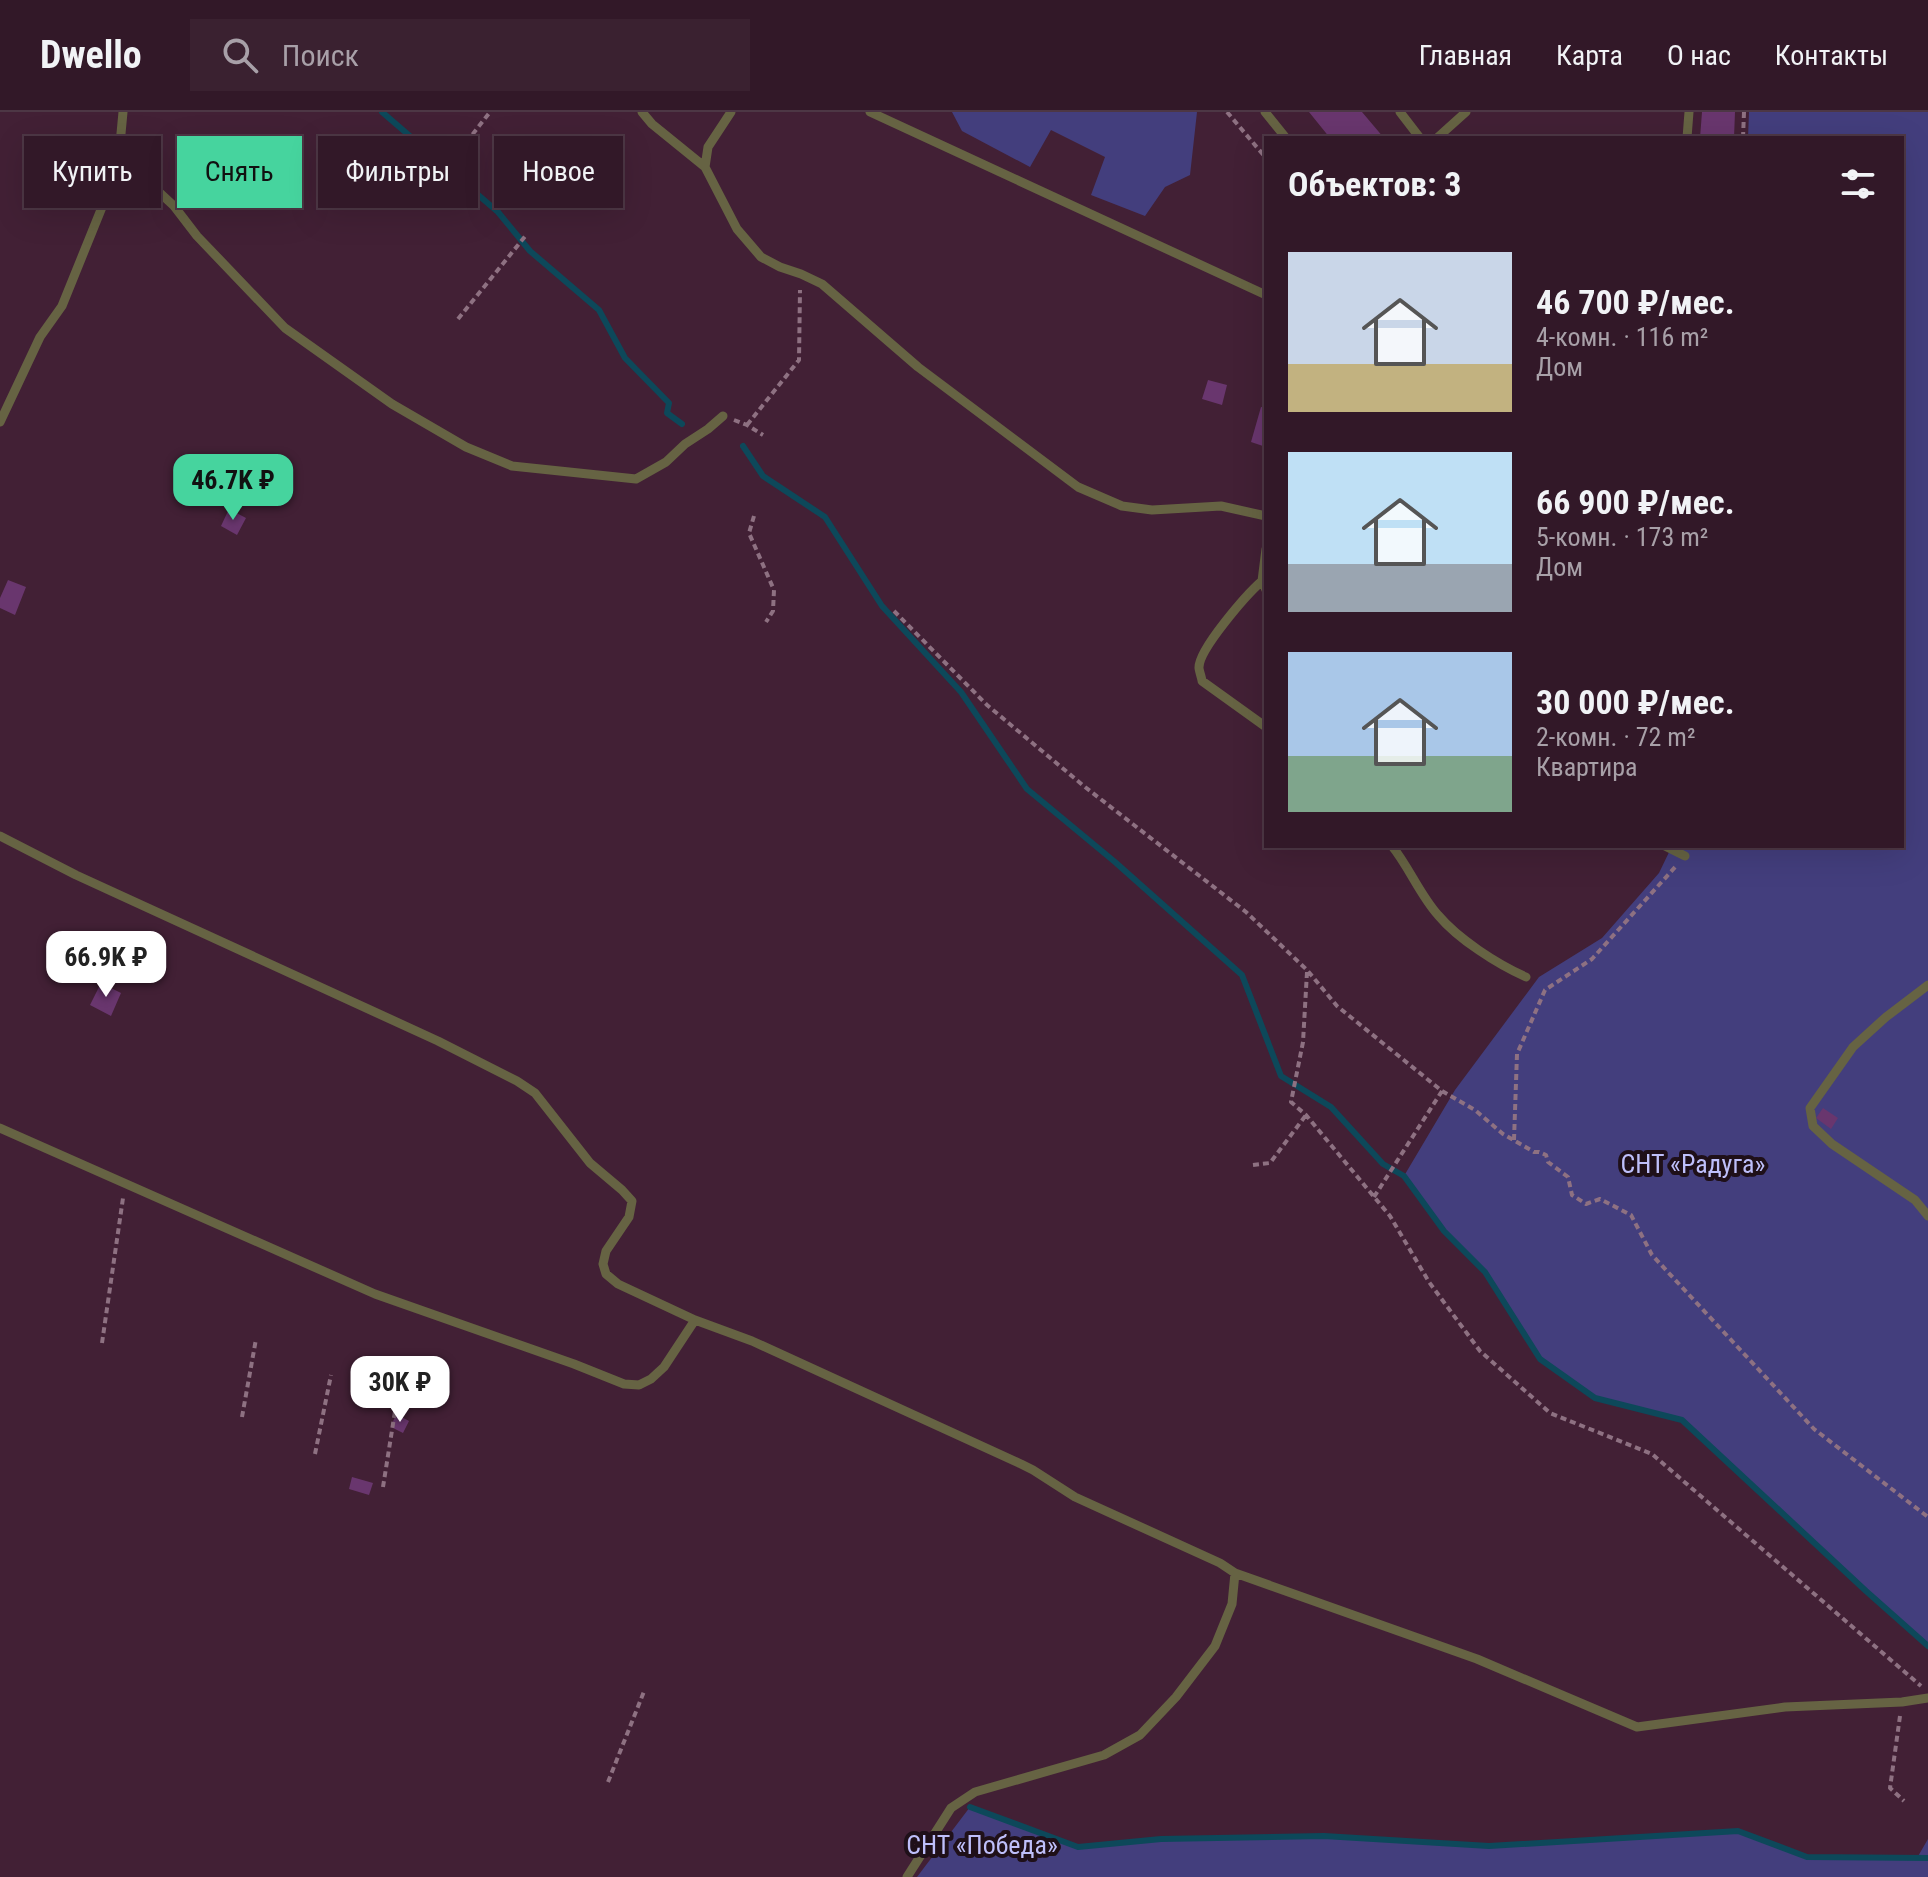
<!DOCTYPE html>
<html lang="ru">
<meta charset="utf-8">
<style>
:root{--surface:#321828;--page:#3a2130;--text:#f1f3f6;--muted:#a8a0a8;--line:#4d3745;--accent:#46d49e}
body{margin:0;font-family:"Roboto Condensed",sans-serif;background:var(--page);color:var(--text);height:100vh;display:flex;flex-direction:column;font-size:30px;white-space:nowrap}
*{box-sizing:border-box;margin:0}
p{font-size:26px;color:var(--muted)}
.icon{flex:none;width:44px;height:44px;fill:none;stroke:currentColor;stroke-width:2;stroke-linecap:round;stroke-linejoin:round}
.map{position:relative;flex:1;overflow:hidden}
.panel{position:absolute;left:1264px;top:24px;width:640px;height:712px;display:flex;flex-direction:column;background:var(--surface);border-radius:0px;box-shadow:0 8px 32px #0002,0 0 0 2px var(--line)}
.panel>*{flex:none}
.top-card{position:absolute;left:24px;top:24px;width:760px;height:72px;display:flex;gap:16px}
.price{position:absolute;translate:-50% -68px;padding:0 18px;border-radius:16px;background:#fff;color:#222;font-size:26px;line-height:52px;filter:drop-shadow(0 2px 4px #0008)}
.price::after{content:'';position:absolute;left:50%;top:48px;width:24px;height:18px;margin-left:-12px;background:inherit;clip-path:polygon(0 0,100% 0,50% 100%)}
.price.on{background:var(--accent);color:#111}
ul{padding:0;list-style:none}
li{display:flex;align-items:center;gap:24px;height:200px;padding:0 24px}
li span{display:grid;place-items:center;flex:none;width:224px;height:160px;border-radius:0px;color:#555}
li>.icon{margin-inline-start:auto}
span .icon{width:96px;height:96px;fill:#fffc;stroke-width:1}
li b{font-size:34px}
h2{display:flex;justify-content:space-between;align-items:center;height:96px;padding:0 24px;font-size:34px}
.tag{padding:0 28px;border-radius:0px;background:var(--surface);box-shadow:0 8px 32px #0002,0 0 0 2px var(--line);font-size:28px;line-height:72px}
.tag.on{background:var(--accent);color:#111}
header{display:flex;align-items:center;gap:48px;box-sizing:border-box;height:112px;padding:0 40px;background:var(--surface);border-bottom:2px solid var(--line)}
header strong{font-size:38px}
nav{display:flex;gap:44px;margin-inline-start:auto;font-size:28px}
.search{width:560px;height:72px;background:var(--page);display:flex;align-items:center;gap:20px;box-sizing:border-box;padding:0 28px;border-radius:0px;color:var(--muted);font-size:30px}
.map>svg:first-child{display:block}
</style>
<header>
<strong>Dwello</strong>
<div class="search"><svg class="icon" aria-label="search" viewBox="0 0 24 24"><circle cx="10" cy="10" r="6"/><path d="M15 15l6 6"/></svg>Поиск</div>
<nav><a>Главная</a><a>Карта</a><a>О нас</a><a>Контакты</a></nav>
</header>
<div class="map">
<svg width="1928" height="1765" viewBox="0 0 1928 1765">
<rect width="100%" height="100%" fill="#422035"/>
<path fill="#433e7d" d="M 952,0 L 1197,0 L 1190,63 L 1165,75 L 1145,104 L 1091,83 L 1105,45 L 1051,18 L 1030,55 L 962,19 Z
M 1749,0 L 1928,0 L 1928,1534 L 1866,1479 L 1682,1309 L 1595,1286 L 1540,1247 L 1485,1160 L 1444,1119 L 1404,1064 L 1455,978 L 1539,865 L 1602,826 L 1659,761 L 1672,734 L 1902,734 L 1902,26 L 1748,26 Z
M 970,1695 L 1078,1735 L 1161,1727 L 1324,1724 L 1489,1734 L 1738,1719 L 1807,1745 L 1917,1746 L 1928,1727 L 1928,1765 L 917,1765 Z"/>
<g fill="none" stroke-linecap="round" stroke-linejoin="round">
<path stroke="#0d485a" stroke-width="6" d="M 382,0 L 498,100 L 530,139 L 599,198 L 625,246 L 669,291 L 667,301 L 682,312
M 743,334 L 763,364 L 825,405 L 882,494 L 961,580 L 1027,677 L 1115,750 L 1242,863 L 1281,964 L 1331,995 L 1383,1052 L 1404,1064 L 1444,1119 L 1485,1160 L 1540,1247 L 1595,1286 L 1682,1308 L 1866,1479 L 1928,1534
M 970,1695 L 1078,1735 L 1161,1727 L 1324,1724 L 1489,1734 L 1738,1719 L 1807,1745 L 1928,1746"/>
</g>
<path fill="#69366e" d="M 1309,0 L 1362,0 L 1384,26 L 1330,26 Z
M 1702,0 L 1735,0 L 1734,26 L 1700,26 Z
M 1208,268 L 1227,273 L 1222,293 L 1202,287 Z
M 1261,295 L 1266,296 L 1266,335 L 1251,330 Z
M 229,397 L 246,406 L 237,423 L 221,414 Z
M 8,468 L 26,475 L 15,503 L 0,496 L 0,486 Z
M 101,871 L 121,881 L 111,904 L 90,893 Z
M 1823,996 L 1838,1006 L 1831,1017 L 1816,1006 Z
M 396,1302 L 409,1309 L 403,1321 L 391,1315 Z
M 352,1365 L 373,1371 L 369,1383 L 349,1377 Z"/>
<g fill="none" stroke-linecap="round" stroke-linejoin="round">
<path stroke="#8e7182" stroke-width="4" stroke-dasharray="6 4" stroke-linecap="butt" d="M 1227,0 L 1266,46
M 1743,26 L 1744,0
M 454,46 L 490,0
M 458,207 L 527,122
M 734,308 L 747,313 L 763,323
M 747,313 L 799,248 L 800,178
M 754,404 L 749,421 L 774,478 L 773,499 L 766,510
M 894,499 L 987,593 L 1085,675 L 1246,800 L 1307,858 L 1337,894 L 1442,979 L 1475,998 L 1503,1022 L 1534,1040 L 1539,1040 L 1546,1043 L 1548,1050 L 1568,1065 L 1572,1083 L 1586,1092 L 1600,1087 L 1631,1103 L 1652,1143 L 1814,1317 L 1928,1405
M 1307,860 L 1303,930 L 1291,990 L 1306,1003 L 1390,1104 L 1429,1170 L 1480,1239 L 1550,1301 L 1652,1342 L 1921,1574
M 1514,1028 L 1517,942 L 1545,878 L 1592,847 L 1677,753
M 1253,1053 L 1270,1051 L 1306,1003
M 1374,1085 L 1442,979
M 102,1231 L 123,1086
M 242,1305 L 256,1227
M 315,1342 L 331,1263
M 383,1375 L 396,1293
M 1900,1604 L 1890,1676 L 1904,1689
M 608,1670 L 645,1577"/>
<path stroke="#666343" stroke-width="9" d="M 642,0 L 652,12 L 705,55
M 731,0 L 708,35 L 705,55 L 737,117 L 761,145 L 780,155 L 801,162 L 822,172 L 918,255 L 1078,375 L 1122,394 L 1152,398 L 1221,394 L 1266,404
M 870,0 L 1266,183
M 1265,0 L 1286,26
M 1400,0 L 1420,26
M 1437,26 L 1466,0
M 1687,26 L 1689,0
M 119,43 L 174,94 L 197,124 L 285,216 L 392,292 L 466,335 L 512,354 L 636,367 L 666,350 L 685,332 L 708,317 L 723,304
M 0,310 L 40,225 L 62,194 L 113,68 L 119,43 L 123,0
M 1266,437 L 1262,469 L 1266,478
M 1262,469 C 1247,482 1198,538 1199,556 C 1199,558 1202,567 1202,569 L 1266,615
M 0,724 L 76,763 L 438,929 L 517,969 L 535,981 L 590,1051 L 622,1078 L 632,1089 L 629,1105 L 606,1139 L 603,1152 L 606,1162 L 618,1172 L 695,1208 L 752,1229 L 1021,1352 L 1033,1358 L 1075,1385 L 1220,1451 L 1235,1461 L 1477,1547 L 1637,1615 L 1785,1595 L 1902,1590 L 1928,1586
M 1392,734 C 1409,755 1420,783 1438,803 C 1458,827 1497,852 1526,865
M 1665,734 L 1685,744
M 1928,873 L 1886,905 L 1853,935 L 1810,996 L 1813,1014 L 1832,1032 L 1915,1088 L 1928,1104
M 0,1016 L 375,1182 L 574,1252 L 624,1272 L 639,1273 L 651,1267 L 664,1255 L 695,1208
M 907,1765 L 951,1696 L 975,1680 L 1104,1643 L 1140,1623 L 1176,1585 L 1215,1534 L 1232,1492 L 1235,1461"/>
</g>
<g text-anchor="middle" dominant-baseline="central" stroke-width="8" stroke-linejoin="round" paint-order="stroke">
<g font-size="26" fill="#bebffa" stroke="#1f1019">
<text x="1693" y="1052">СНТ «Радуга»</text>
<text x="982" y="1733">СНТ «Победа»</text>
</g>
</g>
</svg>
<b class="price on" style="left:233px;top:410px">46.7K ₽</b>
<b class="price" style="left:106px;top:887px">66.9K ₽</b>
<b class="price" style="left:400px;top:1312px">30K ₽</b>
<div class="top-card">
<a class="tag">Купить</a>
<a class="tag on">Снять</a>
<a class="tag">Фильтры</a>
<a class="tag">Новое</a>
</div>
<section class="panel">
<h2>Объектов: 3<svg class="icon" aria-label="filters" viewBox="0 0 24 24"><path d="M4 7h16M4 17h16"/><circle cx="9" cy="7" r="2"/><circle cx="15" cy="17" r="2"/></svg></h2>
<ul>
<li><span style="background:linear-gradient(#c9d6e8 70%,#c2b280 0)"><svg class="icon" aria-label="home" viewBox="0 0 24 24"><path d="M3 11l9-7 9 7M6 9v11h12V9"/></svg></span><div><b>46 700 ₽/мес.</b><p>4-комн. · 116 m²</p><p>Дом</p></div></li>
<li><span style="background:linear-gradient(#bfe0f5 70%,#9aa5b1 0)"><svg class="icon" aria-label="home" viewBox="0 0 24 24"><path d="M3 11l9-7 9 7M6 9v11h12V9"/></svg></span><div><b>66 900 ₽/мес.</b><p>5-комн. · 173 m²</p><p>Дом</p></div></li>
<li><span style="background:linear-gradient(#a9c7e8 65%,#7fa58c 0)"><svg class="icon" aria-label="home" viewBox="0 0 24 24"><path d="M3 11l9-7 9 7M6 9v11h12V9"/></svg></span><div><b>30 000 ₽/мес.</b><p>2-комн. · 72 m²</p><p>Квартира</p></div></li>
</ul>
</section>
</div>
